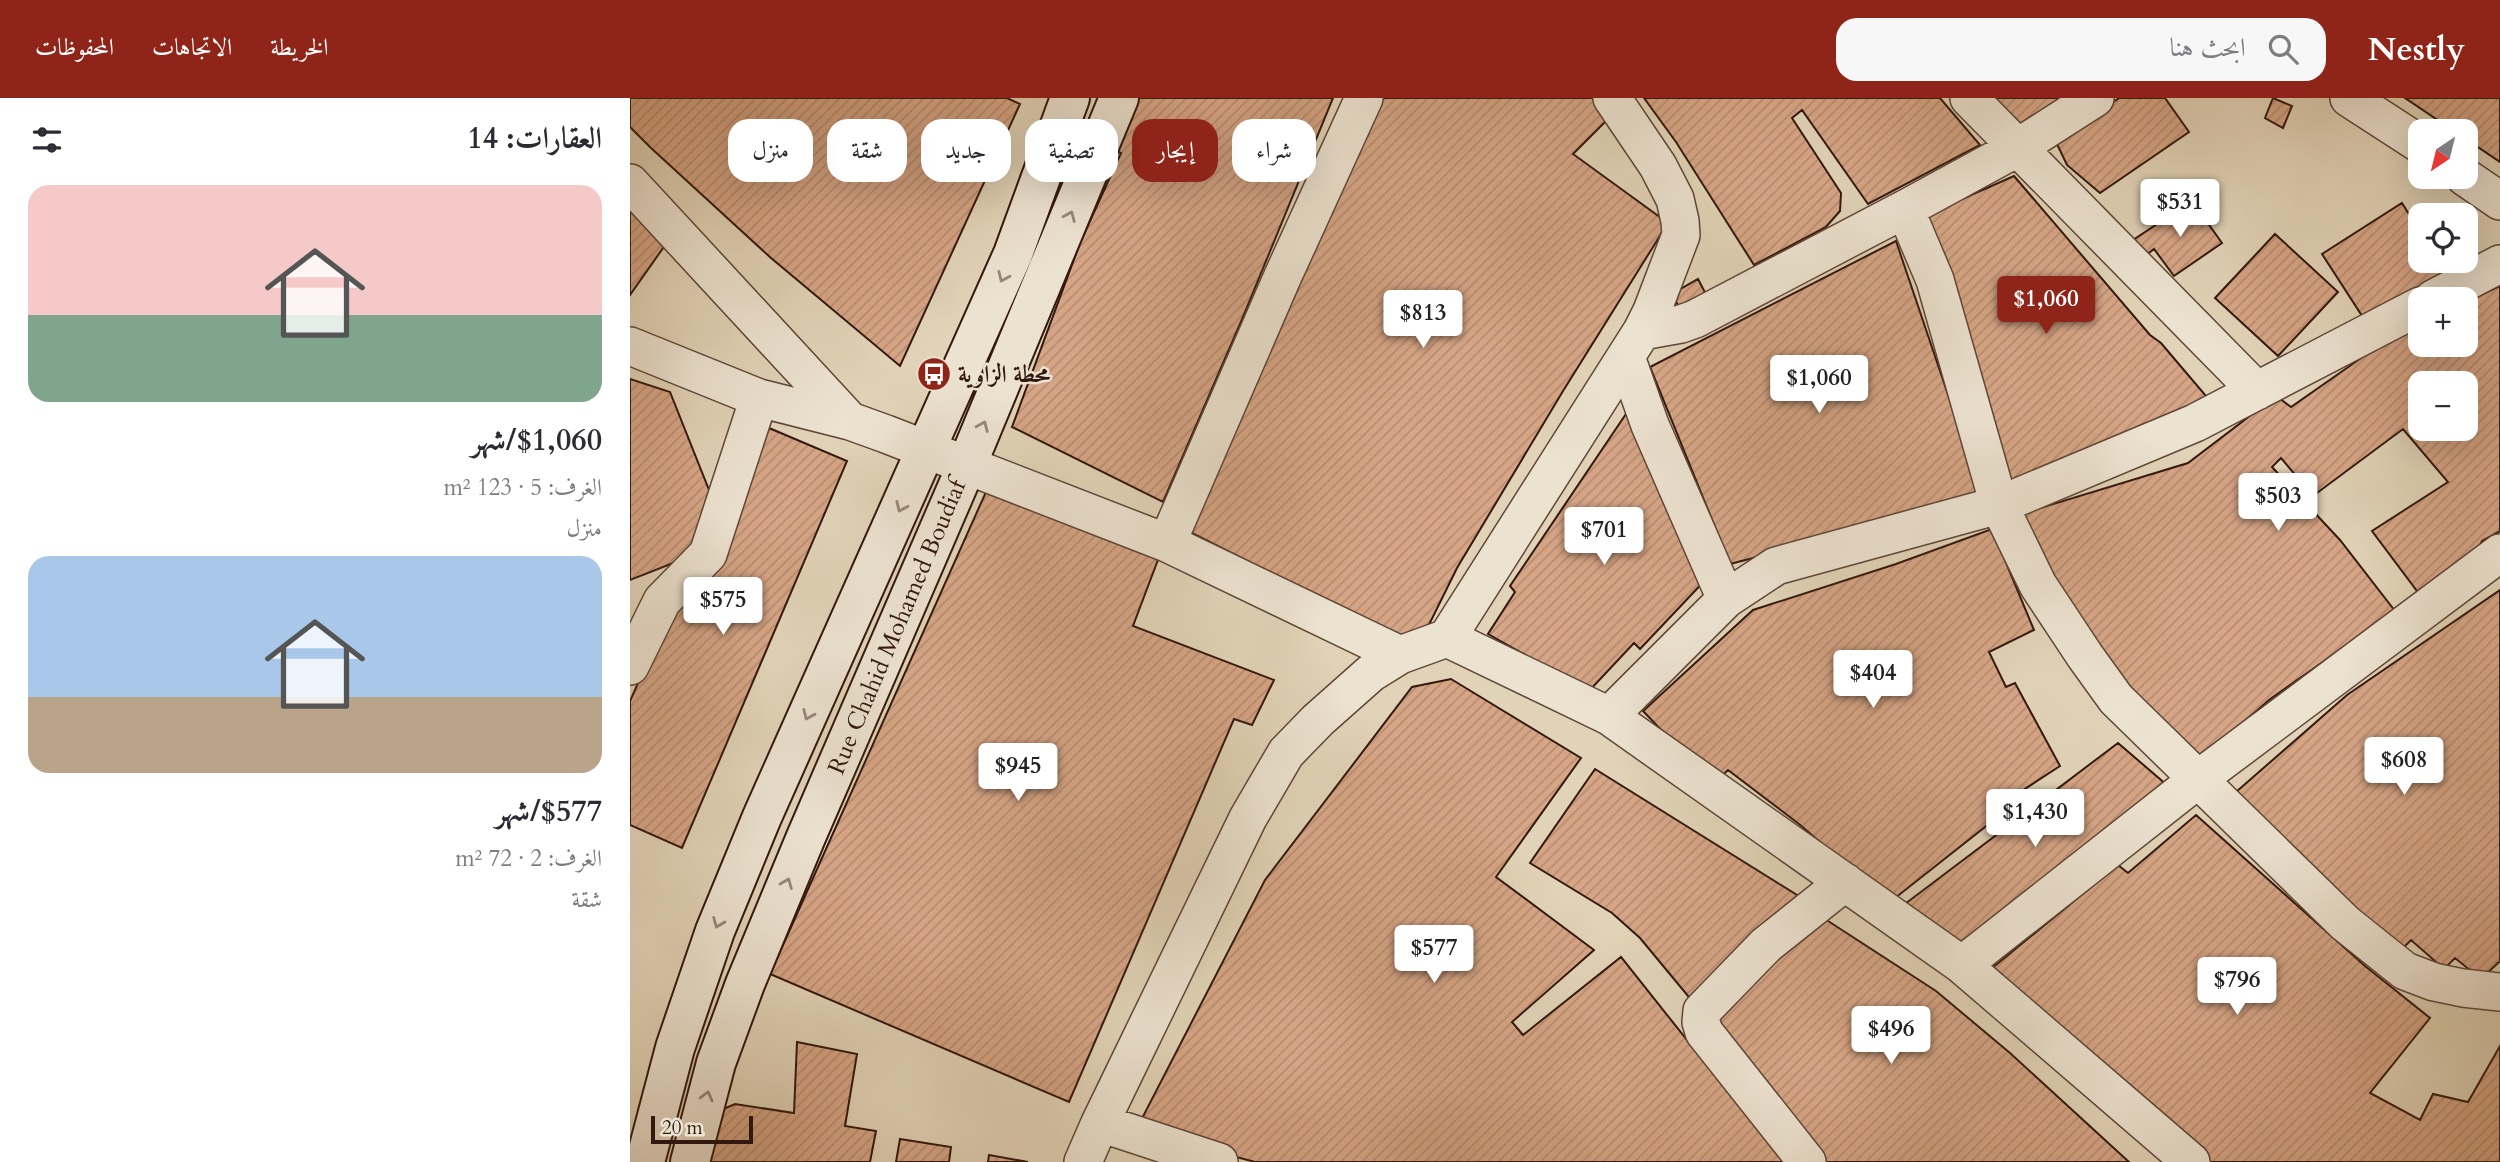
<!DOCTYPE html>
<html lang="ar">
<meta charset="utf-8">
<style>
:root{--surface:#fff;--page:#f7f7f7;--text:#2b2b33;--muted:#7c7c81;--accent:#8f2418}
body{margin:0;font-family:Cardo,Amiri,serif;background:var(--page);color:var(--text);direction:rtl;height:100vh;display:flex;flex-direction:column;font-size:26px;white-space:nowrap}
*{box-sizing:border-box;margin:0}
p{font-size:23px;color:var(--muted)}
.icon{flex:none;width:38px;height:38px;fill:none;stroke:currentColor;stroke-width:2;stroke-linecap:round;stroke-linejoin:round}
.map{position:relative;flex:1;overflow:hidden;direction:ltr}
.side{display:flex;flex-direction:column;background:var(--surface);width:630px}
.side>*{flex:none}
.hud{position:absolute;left:21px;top:21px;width:665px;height:63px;direction:rtl;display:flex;gap:14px}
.needle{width:46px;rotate:215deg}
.fabs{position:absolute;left:1778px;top:21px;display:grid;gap:14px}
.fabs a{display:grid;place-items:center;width:70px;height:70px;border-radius:14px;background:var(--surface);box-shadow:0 7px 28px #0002;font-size:35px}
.scale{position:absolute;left:21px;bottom:18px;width:102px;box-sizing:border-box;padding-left:7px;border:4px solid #32180e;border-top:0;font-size:19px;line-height:24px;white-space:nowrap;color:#32180e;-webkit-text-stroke:5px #ece2d0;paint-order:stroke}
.price{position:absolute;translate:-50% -60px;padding:0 16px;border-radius:7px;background:#fff;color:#222;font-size:23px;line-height:46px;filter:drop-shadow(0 2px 4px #0008)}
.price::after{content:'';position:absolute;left:50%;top:42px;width:21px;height:16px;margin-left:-10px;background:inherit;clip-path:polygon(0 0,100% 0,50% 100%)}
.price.active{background:var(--accent);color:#fff}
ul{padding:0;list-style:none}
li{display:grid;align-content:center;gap:14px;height:371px;padding:0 28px}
li span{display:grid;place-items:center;height:217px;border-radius:21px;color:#555}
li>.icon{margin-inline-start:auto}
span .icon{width:126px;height:126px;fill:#fffc;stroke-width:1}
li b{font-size:30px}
h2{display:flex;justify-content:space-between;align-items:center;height:84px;padding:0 28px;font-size:30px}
.pill{padding:0 24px;border-radius:21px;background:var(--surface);box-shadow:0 7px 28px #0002;font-size:24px;line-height:63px}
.pill.active{background:var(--accent);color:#fff}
header{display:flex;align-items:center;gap:42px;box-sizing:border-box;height:98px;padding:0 35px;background:var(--accent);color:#fff}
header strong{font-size:33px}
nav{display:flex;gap:38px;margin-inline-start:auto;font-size:24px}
.search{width:490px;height:63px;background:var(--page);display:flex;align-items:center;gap:18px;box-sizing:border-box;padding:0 24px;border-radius:21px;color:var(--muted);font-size:26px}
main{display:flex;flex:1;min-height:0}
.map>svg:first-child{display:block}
</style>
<header>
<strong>Nestly</strong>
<div class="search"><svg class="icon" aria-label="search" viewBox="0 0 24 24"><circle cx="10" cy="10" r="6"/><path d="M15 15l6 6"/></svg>ابحث هنا</div>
<nav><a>الخريطة</a><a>الاتجاهات</a><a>المحفوظات</a></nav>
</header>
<main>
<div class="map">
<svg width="1870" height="1064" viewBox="0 0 1870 1064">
<defs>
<pattern id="building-hatch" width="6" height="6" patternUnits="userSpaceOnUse" patternTransform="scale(1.75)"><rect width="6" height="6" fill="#d6a585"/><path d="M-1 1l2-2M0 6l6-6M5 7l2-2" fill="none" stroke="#b88d72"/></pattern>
</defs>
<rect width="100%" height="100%" fill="#e1d3b7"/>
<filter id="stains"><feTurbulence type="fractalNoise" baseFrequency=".00286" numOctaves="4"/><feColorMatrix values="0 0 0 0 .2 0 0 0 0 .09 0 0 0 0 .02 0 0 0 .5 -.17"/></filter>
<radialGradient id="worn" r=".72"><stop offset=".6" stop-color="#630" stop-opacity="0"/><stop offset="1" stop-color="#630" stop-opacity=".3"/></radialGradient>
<path fill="url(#building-hatch)" stroke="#32180e" stroke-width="2" fill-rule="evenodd" d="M 0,0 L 377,0 L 390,6 L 270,268 L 141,160 L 21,50 L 0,29 Z
M 506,0 L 703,0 L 613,219 L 533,404 L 382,329 L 450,145 L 491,55 L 483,52 Z
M 751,0 L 963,0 L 982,17 L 943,56 L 1038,125 L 933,293 L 827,470 L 788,549 L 552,430 Z
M 1014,0 L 1310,0 L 1350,47 L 1238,106 L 1172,12 L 1162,20 L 1211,95 L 1210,113 L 1196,129 L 1124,167 L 1046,44 Z
M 1351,0 L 1446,0 L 1391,40 Z
M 1489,0 L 1535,0 L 1559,34 L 1470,95 L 1437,67 L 1426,44 Z
M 1643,0 L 1662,8 L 1653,30 L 1635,20 Z
M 1775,0 L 1870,0 L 1870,64 L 1836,41 L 1836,33 L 1824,33 Z
M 1384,78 L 1520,237 L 1531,245 L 1582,305 L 1376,388 L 1289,120 Z
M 0,103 L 38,143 L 0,197 Z
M 1562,103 L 1592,145 L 1544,178 L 1524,151 L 1515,158 L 1503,142 Z
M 1772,105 L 1790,134 L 1790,163 L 1809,163 L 1815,173 L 1736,224 L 1692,156 Z
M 1645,136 L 1708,194 L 1648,258 L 1585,200 Z
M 1266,143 L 1353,400 L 1100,466 L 1020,269 Z
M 1068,181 L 1079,202 L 1053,217 L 1042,196 Z
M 1870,188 L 1870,433 L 1852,443 L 1847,453 L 1790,497 L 1742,433 L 1818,384 L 1773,331 L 1683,398 L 1651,360 L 1642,369 L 1710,442 L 1765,513 L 1639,602 L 1567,665 L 1485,572 L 1448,525 L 1387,417 L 1558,365 L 1646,298 L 1661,309 L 1754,244 L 1790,226 L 1790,247 L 1836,247 L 1836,204 ZM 1790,285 L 1836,285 L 1836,331 L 1790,331 Z
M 0,281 L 40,294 L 81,397 L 56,460 L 0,482 Z
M 1000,310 L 1080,477 L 1010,551 L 1004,545 L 959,593 L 858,536 L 885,494 L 880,488 Z
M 139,330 L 217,363 L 52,750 L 0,727 L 0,603 L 45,503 L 65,513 Z
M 360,385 L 529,459 L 503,528 L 644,582 L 622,627 L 604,621 L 439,1004 L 140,876 Z
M 1362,431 L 1404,532 L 1359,554 L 1376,589 L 1385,585 L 1430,668 L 1358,715 L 1360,725 L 1260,804 L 1169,726 L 1098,672 L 1083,686 L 1013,613 L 1123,512 L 1266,466 Z
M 1870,492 L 1870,863 L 1851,881 L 1825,860 L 1814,871 L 1781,842 L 1766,857 L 1598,701 L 1717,597 Z
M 821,581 L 951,660 L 866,779 L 964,852 L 882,924 L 893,937 L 991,859 L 1154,1064 L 625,1064 L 506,1032 L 635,782 L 782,589 Z
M 1488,645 L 1538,688 L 1331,856 L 1271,809 Z
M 965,671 L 1175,802 L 1063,904 L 1010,840 L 982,815 L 900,765 Z
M 1566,717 L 1735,868 L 1800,920 L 1740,995 L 1790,1022 L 1803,996 L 1838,1004 L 1870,948 L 1870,1064 L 1567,1064 L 1356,875 L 1488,767 L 1498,775 Z
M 1195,821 L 1306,893 L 1380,955 L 1499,1064 L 1192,1064 L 1076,923 Z
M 167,944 L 227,956 L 215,1028 L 246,1033 L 240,1064 L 79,1064 L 84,1015 L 105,1006 L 164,1015 Z
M 270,1041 L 321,1049 L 319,1064 L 266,1064 Z
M 359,1057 L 398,1064 L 358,1064 Z"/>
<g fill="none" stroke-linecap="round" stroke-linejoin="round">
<g stroke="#5e4738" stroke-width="40">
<path id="street" d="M 1339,0 L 1627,293
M 1465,0 L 1387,50 L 1275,111 L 1305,182 L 1369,407 L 1408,487 L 1455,558 L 1486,601 L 1715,825 L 1775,873 L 1804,884 L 1833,890 L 1870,894
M 1719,0 L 1790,46
M 1835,79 L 1870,103
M 0,85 L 220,323
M 1803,201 L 1870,166
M 1012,233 L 1051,226 L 1065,221 L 1275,111
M 0,248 L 129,300 L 220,323 L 256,336 L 537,445 L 770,557
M 996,259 L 1020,327 L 1096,501
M 537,445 L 652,180 L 734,0
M 817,540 L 1012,233 L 1022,213 L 1051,137 L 1050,123 L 1045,101 L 1028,68 L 982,0
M 0,568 L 32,503 L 78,456 L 129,300
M 979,618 L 1332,867 L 1561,1064
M 1332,867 L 1567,682 L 1870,455
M 470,1025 L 589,1064
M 453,1064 L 470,1025 L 618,720 L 656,655 L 688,622 L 741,575 L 770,557 L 817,540 L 979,618 L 1096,501 L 1146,468 L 1369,407 L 1565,325 L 1790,208
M 1177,1064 L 1074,934 L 1071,924 L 1072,913 L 1136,847 L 1215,784"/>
</g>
<g stroke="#32180e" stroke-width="42">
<path id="secondary" d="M 15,1064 L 45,950 L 85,833 L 132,719 L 383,156 L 440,0
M 60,1064 L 86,965 L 115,886 L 176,739 L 336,369 L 489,0"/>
</g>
<use href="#street" stroke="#ece2d0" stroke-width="37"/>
<use href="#secondary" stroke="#ece2d0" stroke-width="38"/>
</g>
<defs><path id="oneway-chevron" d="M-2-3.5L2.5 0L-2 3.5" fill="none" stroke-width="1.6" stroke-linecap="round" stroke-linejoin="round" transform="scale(1.75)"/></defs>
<g stroke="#988779">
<use href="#oneway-chevron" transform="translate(440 118) rotate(-67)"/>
<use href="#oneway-chevron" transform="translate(373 179) rotate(114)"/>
<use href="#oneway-chevron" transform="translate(353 328) rotate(-67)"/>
<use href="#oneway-chevron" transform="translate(271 409) rotate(114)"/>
<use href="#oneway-chevron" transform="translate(178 617) rotate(114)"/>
<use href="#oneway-chevron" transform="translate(157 785) rotate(-68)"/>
<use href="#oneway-chevron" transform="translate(88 825) rotate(112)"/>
<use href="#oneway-chevron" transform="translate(77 998) rotate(-76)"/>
</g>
<defs>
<g id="bus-disc" transform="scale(1.75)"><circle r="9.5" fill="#8f2418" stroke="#ece2d0"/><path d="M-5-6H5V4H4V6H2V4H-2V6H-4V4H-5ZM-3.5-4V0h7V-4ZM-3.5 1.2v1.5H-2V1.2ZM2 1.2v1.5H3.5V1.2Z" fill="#fff"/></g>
</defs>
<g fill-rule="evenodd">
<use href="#bus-disc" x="304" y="276"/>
</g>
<g text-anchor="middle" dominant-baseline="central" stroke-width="5" stroke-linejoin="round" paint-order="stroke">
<g font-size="24" font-weight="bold" fill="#32180e" stroke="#ece2d0" text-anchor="start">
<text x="328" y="276">محطة الزاوية</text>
</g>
<g font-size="24" fill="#32180e" stroke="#ece2d0">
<text transform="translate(267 529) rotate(-67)">Rue Chahid Mohamed Boudiaf</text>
</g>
</g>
<rect width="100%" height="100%" filter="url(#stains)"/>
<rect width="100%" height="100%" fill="url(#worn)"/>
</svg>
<div class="fabs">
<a><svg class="needle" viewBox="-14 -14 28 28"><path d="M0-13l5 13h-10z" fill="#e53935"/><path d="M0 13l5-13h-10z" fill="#7c7c81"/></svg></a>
<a><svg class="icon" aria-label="locate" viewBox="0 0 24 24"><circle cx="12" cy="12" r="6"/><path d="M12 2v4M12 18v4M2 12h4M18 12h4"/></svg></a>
<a>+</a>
<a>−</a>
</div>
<div class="scale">20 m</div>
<b class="price" style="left:1550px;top:141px">$531</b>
<b class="price active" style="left:1416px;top:238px">$1,060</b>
<b class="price" style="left:793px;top:252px">$813</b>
<b class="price" style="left:1189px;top:317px">$1,060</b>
<b class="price" style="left:1648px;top:435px">$503</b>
<b class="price" style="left:974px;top:469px">$701</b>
<b class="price" style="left:93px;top:539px">$575</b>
<b class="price" style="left:1243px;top:612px">$404</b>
<b class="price" style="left:1774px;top:699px">$608</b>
<b class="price" style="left:388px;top:705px">$945</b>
<b class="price" style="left:1405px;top:751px">$1,430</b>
<b class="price" style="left:804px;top:887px">$577</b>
<b class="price" style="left:1607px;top:919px">$796</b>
<b class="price" style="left:1261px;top:968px">$496</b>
<div class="hud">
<a class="pill">شراء</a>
<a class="pill active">إيجار</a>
<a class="pill">تصفية</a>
<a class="pill">جديد</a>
<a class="pill">شقة</a>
<a class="pill">منزل</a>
</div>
</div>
<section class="side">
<h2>العقارات: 14<svg class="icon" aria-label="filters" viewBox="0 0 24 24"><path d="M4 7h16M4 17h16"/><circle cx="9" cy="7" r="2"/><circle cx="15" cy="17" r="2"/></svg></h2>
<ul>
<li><span style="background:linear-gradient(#f6c9c9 60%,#7fa58c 0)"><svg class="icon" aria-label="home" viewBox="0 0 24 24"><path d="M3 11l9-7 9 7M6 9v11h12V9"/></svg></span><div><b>$1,060/شهر</b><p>الغرف: 5 · 123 m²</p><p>منزل</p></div></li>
<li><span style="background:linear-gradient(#a9c7e8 65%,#b9a48a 0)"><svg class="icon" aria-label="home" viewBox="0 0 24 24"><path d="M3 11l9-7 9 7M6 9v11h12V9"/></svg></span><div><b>$577/شهر</b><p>الغرف: 2 · 72 m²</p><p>شقة</p></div></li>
</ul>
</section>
</main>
